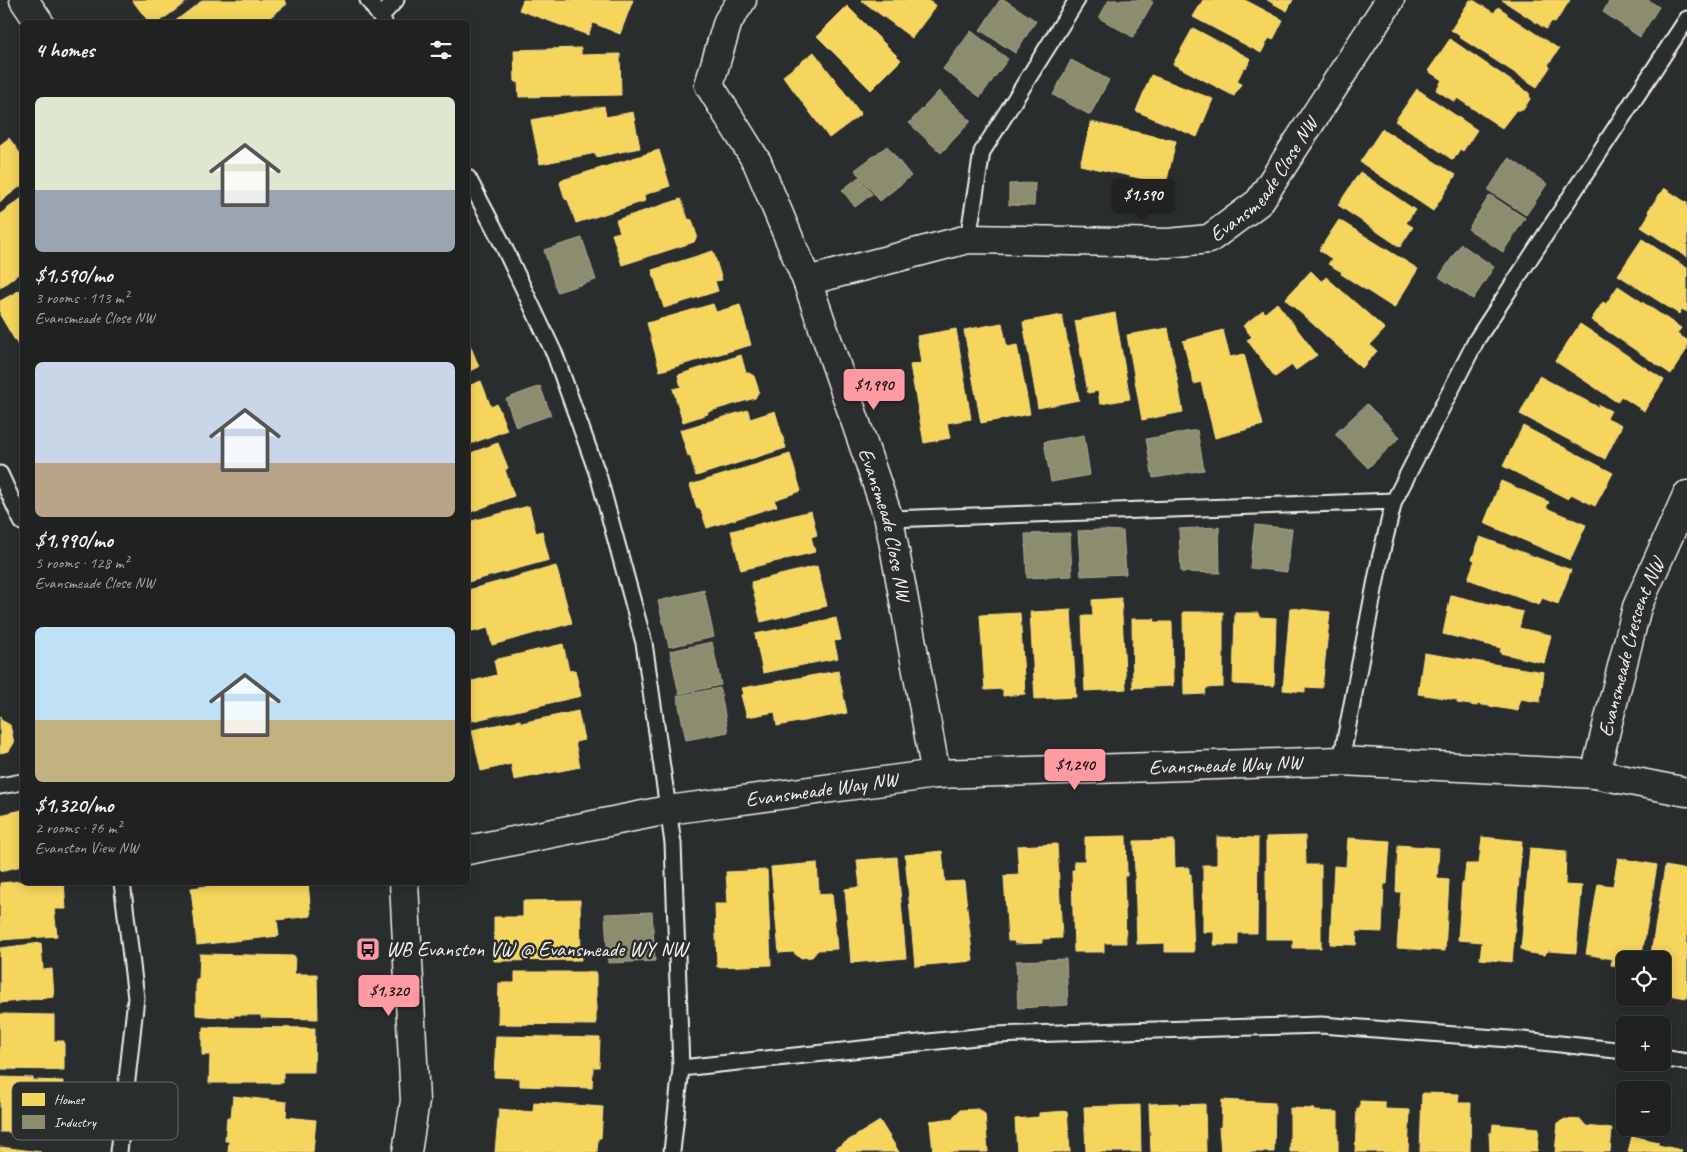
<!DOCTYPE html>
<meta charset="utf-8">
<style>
:root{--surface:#202222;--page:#2d2f2f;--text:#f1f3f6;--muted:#a2a4a5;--line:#3d3f40;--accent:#ff9aa2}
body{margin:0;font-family:Caveat,sans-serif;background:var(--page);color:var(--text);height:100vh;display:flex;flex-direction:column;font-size:19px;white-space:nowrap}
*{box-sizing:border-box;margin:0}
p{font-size:16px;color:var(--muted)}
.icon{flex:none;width:28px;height:28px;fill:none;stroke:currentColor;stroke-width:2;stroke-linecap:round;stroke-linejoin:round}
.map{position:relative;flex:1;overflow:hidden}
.sheet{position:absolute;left:20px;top:20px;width:450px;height:865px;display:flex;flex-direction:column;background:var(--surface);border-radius:8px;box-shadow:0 2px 12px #0003,0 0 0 1px var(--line)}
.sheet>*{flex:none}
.tools{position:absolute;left:1616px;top:951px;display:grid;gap:10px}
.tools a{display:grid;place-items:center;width:55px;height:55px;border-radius:8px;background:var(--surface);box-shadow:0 2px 12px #0003,0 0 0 1px var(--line);font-size:25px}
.price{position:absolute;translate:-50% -42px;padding:0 11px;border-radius:5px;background:var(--accent);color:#111;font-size:16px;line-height:32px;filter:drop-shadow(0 1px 2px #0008)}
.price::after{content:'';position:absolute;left:50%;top:30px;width:15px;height:11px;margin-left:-8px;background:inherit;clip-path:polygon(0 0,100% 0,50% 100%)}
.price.active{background:#222;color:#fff}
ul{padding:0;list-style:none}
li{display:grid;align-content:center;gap:10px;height:265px;padding:0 15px}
li span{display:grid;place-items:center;height:155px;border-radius:8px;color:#555}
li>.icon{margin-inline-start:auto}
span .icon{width:90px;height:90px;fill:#fffc;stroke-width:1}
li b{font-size:21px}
h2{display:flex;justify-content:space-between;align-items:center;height:60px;padding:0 15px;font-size:21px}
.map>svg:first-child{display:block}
</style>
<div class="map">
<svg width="1687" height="1152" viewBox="0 0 1687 1152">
<rect width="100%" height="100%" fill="#2a2d2e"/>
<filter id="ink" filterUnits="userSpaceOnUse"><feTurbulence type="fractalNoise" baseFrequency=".02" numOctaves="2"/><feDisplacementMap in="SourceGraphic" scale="10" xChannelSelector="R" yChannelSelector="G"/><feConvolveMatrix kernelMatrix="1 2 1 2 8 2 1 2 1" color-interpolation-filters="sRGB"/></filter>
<g filter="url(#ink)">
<path fill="#f6d55c" stroke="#f5dd86" d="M 132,0 L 189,0 L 159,22 L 149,22 Z
M 203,0 L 284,0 L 287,4 L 264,22 L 174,22 Z
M 523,0 L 633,0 L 620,34 L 593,23 L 588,35 L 519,10 Z
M 861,0 L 928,0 L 936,6 L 912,38 Z
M 1203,0 L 1245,0 L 1283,20 L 1273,40 L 1269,38 L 1261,53 L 1193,17 Z
M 1267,0 L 1293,0 L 1287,11 Z
M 1470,0 L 1473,0 L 1494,13 L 1498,7 L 1507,13 L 1507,15 L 1559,49 L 1548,65 L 1550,67 L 1537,87 L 1459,37 L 1460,36 L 1451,30 Z
M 1502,0 L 1570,0 L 1555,23 L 1552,21 L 1546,29 Z
M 847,6 L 901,60 L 871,90 L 817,36 Z
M 1193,28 L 1251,59 L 1246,68 L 1244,67 L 1237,81 L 1241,84 L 1234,96 L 1173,64 Z
M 1450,39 L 1529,93 L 1530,99 L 1523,110 L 1516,110 L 1502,128 L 1457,98 L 1455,102 L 1436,90 L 1442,80 L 1428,71 Z
M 581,48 L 581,55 L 620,54 L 621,95 L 519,97 L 518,82 L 515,82 L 514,50 Z
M 814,52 L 861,114 L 829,138 L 783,76 Z
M 1151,75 L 1213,99 L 1197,137 L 1136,111 Z
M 1417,89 L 1477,130 L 1463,151 L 1460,149 L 1453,160 L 1395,121 Z
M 604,106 L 606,117 L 633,112 L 640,148 L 596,157 L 596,153 L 540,164 L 531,120 Z
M 1091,122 L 1176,141 L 1166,184 L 1080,165 Z
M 1382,129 L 1456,175 L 1433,211 L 1360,162 Z
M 9,138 L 22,156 L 22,185 L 0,202 L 0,145 Z
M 659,150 L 670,186 L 644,195 L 645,201 L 576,223 L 568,200 L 565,199 L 560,183 L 562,180 Z
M 1360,172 L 1415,210 L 1406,223 L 1413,227 L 1400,247 L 1338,205 Z
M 1664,188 L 1687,203 L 1687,257 L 1641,227 L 1650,213 L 1648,211 Z
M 22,198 L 22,271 L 0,288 L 0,214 Z
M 681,199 L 688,219 L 692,220 L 697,236 L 694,242 L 622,265 L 612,234 L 620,232 L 616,220 Z
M 1339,220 L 1418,269 L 1394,308 L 1341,274 L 1342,272 L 1328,264 L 1332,259 L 1319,250 Z
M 1642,239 L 1687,268 L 1687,312 L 1682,309 L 1679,314 L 1618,275 Z
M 713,251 L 722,280 L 715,281 L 718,291 L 664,308 L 652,270 Z
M 1311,271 L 1322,282 L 1326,277 L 1385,329 L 1370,345 L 1377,351 L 1362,368 L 1285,299 Z
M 1618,286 L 1681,328 L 1677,334 L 1687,340 L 1687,349 L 1671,374 L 1591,320 L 1603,302 L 1606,304 Z
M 22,289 L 22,352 L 0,315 L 0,301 Z
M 1277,303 L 1317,355 L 1296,370 L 1292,365 L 1275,377 L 1247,340 L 1252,337 L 1243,326 L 1263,310 L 1265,313 Z
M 713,304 L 716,312 L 740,305 L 751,345 L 660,371 L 647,323 Z
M 1115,313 L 1130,399 L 1100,404 L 1098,391 L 1088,393 L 1075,321 Z
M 1062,315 L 1079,400 L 1038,408 L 1023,322 Z
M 1002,323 L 1007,347 L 1017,345 L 1030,414 L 981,423 L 964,330 Z
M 1580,324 L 1664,380 L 1644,411 L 1621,396 L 1617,402 L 1555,361 Z
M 1168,328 L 1183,412 L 1142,420 L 1127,335 Z
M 956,329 L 971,419 L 947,423 L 950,438 L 924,443 L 910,365 L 921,363 L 917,336 Z
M 1223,330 L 1230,357 L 1244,354 L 1263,425 L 1215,438 L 1201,382 L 1194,384 L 1183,341 Z
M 468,340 L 479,367 L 468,372 Z
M 741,355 L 746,373 L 749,373 L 754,376 L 759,391 L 755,398 L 707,412 L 708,414 L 683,422 L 673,389 L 681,387 L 678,375 Z
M 1539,376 L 1598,407 L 1599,405 L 1611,411 L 1607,418 L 1622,425 L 1605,459 L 1520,414 Z
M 481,381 L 491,407 L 497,404 L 507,430 L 468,445 L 468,386 Z
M 748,410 L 750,419 L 775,411 L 786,448 L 696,476 L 690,455 L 688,456 L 680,430 Z
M 1523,426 L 1613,473 L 1595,506 L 1571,494 L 1568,499 L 1503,466 Z
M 498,443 L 508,468 L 505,470 L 514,496 L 468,513 L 468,454 Z
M 790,454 L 801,491 L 774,500 L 777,506 L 707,528 L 700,508 L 697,509 L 690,485 Z
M 1501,481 L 1549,502 L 1546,508 L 1586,525 L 1570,560 L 1484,523 Z
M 529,506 L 536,533 L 542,531 L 549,560 L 468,582 L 468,522 Z
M 811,511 L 817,535 L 811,537 L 815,552 L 741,570 L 731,531 Z
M 1480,537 L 1571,570 L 1558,604 L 1542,598 L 1539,605 L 1468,579 L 1475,560 L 1472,559 Z
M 556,566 L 572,623 L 492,645 L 488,628 L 468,633 L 468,590 Z
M 817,566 L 827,606 L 761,622 L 751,582 Z
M 1451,595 L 1523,612 L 1519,628 L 1551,635 L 1544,663 L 1500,653 L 1501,648 L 1443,634 Z
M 1121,598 L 1126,689 L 1085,691 L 1082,616 L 1093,616 L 1092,600 Z
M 1290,608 L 1330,612 L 1322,688 L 1305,687 L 1305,692 L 1283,690 Z
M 1071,610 L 1076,697 L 1035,699 L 1030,612 Z
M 1183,612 L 1223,612 L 1223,687 L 1206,688 L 1205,694 L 1184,695 Z
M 1020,613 L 1025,694 L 1003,696 L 1003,689 L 985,690 L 980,615 Z
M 1235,613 L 1258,613 L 1259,617 L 1276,618 L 1274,686 L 1233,684 Z
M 836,618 L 841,640 L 834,641 L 838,658 L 763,673 L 755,634 Z
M 1132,619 L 1155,619 L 1154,622 L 1172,622 L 1173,686 L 1133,688 Z
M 563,644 L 569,671 L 575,670 L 581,696 L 472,721 L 468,700 L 468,682 L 497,675 L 494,660 Z
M 1424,653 L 1544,672 L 1540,702 L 1520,699 L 1518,711 L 1477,704 L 1477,706 L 1457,703 L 1457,700 L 1418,694 Z
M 838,671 L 847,713 L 777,726 L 775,712 L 747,717 L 741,695 L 743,694 L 742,688 Z
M 578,711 L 584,740 L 575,742 L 580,767 L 514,780 L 511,764 L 481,771 L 472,730 L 520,720 L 521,723 Z
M 0,716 L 1,720 L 10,725 L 14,743 L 9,751 L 0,753 Z
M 22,810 L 22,866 L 0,871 L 0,815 Z
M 1126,836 L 1127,876 L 1124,876 L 1126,943 L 1104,943 L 1104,952 L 1074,952 L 1072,870 L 1075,870 L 1074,861 L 1085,861 L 1085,837 Z
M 1305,836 L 1306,865 L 1321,865 L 1321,948 L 1293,948 L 1293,939 L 1266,939 L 1266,837 Z
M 1217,837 L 1258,838 L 1257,933 L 1238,933 L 1238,945 L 1214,945 L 1214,932 L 1203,932 L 1203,865 L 1217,865 Z
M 1482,837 L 1522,841 L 1512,962 L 1480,959 L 1482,942 L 1458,940 L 1462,883 L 1464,883 L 1466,864 L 1479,864 Z
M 1348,838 L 1390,841 L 1387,884 L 1384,884 L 1382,932 L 1357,931 L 1356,945 L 1330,944 L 1334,866 L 1346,867 Z
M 1174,840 L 1175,868 L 1189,867 L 1189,874 L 1191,874 L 1194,952 L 1165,952 L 1165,943 L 1137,944 L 1134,841 Z
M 1057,844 L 1062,938 L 1042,939 L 1042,943 L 1015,944 L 1014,941 L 1008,941 L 1004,876 L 1019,875 L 1017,846 Z
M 1398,845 L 1439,848 L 1437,879 L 1449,880 L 1445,951 L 1397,948 L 1401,892 L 1396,892 Z
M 1530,848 L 1566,851 L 1565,885 L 1582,886 L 1576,953 L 1548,951 L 1544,955 L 1529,953 L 1521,949 Z
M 942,851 L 945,882 L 964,881 L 973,961 L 915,966 L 905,855 Z
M 897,857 L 906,958 L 851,963 L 845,889 L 860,887 L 857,860 Z
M 1618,858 L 1657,865 L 1641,960 L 1625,960 L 1625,968 L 1611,965 L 1612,959 L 1586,954 L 1598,884 L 1613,886 Z
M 817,863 L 819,894 L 832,893 L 837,949 L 818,950 L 812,957 L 800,958 L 793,952 L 779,953 L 771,867 Z
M 1665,866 L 1687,870 L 1687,998 L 1668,995 L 1669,985 L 1662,984 L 1662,960 L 1650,960 Z
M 767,870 L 771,965 L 717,967 L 715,904 L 728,904 L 726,872 Z
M 22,881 L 22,882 L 64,882 L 66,909 L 54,909 L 57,936 L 0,940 L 0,883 Z
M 243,882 L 308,882 L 311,916 L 277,920 L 279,936 L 197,945 L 191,888 Z
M 580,900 L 581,960 L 494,961 L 494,917 L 523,917 L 523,901 Z
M 41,943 L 43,970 L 52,969 L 54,997 L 0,1003 L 0,948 Z
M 200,954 L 295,956 L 294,974 L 317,974 L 318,1019 L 261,1018 L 261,1015 L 234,1015 L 234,1017 L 216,1016 L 216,1017 L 196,1015 L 196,979 L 199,979 Z
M 515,972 L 596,972 L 596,1025 L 498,1024 L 499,983 L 515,983 Z
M 0,1014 L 54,1015 L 54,1041 L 64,1041 L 64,1070 L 0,1069 Z
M 204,1027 L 315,1028 L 314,1072 L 283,1072 L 283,1083 L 209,1083 L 210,1055 L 202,1055 L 202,1032 L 204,1032 Z
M 496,1036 L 600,1038 L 599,1067 L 593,1067 L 592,1088 L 520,1086 L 520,1078 L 494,1077 Z
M 0,1077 L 33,1078 L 33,1080 L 63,1081 L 62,1133 L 0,1132 Z
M 1422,1093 L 1459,1094 L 1458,1103 L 1471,1103 L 1470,1152 L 1420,1152 Z
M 233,1096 L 287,1102 L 286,1117 L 316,1120 L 313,1152 L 228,1152 L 229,1141 L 225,1141 L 227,1117 L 231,1118 Z
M 1222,1100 L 1275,1103 L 1274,1152 L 1221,1152 L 1219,1127 L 1221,1128 Z
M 1360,1101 L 1385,1102 L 1385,1109 L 1410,1110 L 1408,1152 L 1355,1152 L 1357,1108 L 1360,1108 Z
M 534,1102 L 603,1107 L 601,1138 L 598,1138 L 597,1152 L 495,1152 L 499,1109 L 533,1112 Z
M 1178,1103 L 1178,1105 L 1205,1104 L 1206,1152 L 1151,1152 L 1149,1104 Z
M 1140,1105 L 1141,1152 L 1086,1152 L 1084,1107 Z
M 1290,1108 L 1314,1109 L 1314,1111 L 1338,1112 L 1338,1152 L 1290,1152 Z
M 978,1109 L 985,1114 L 988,1152 L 933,1152 L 930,1121 L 954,1118 L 953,1117 L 960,1110 Z
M 1067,1111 L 1070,1152 L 1017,1152 L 1015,1119 L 1039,1117 L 1039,1113 Z
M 1565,1119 L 1581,1120 L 1586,1126 L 1612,1129 L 1610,1152 L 1555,1152 L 1558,1123 Z
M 880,1121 L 899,1152 L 838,1152 L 836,1148 Z
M 1493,1124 L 1539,1128 L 1537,1152 L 1490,1152 L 1489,1133 L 1492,1133 Z
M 1632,1136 L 1658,1142 L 1658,1145 L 1682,1150 L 1681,1152 L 1628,1152 Z
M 0,1147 L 41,1152 L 0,1152 Z"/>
<path fill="#8c8c6e" stroke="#abaa93" d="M 1000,0 L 1005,0 L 1036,21 L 1015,53 L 980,30 Z
M 1109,0 L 1150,0 L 1153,2 L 1133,37 L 1099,18 Z
M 1610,0 L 1648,0 L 1659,7 L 1640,37 L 1603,12 Z
M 971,31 L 1008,59 L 980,97 L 943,69 Z
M 1071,60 L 1109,80 L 1090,115 L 1053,95 Z
M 939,91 L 971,121 L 941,153 L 909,123 Z
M 887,146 L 911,176 L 880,201 L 855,170 Z
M 1509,158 L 1547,184 L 1526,215 L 1488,190 Z
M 859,177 L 872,194 L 855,207 L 842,190 Z
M 1035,183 L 1034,206 L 1009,205 L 1009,184 Z
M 1490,195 L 1525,218 L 1503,252 L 1468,229 Z
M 582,238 L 596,280 L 557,292 L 544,250 Z
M 1461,244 L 1494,267 L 1473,299 L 1439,277 Z
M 540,386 L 551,415 L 516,427 L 506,399 Z
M 1367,404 L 1400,437 L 1368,468 L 1335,434 Z
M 1197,430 L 1204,470 L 1153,478 L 1146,439 Z
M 1084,435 L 1090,475 L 1051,482 L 1044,442 Z
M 1255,525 L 1292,529 L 1287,572 L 1250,568 Z
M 1219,527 L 1220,573 L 1181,572 L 1179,529 Z
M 1100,530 L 1123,531 L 1126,574 L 1081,576 L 1078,531 Z
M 1070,533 L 1072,576 L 1027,578 L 1025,534 Z
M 704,590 L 714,637 L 669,647 L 658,601 Z
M 712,642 L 721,685 L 679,694 L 670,651 Z
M 720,688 L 728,732 L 686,740 L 677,696 Z
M 652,912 L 655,961 L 608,963 L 605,914 Z
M 1066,959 L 1068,1005 L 1018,1008 L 1016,961 Z"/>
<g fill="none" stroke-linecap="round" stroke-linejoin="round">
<g stroke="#f4f1e8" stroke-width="19">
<path id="lane" d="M 368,0 L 384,22
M 381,16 L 396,0
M 468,178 L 501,241 L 555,355 L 599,478 L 644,643 L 673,843 L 681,1068 L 672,1152
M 968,239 L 982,152 L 1077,0
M 0,474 L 22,522
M 889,519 L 1394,501
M 1341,761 L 1380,559 L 1394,501 L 1477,339 L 1687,19
M 0,786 L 22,782
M 1662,1058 L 1687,1062
M 681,1068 L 995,1035 L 1321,1025 L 1523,1040 L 1625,1051
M 119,1152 L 136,998 L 122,882"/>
</g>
<g stroke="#f4f1e8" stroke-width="31">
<g id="street">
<path id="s1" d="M 742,0 L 728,21 L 709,85 L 757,162 L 807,281 L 889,519 L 936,774"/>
<path id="s2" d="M 807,281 L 968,239 L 1168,243 L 1209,239 L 1259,202 L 1390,0"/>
<path id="s3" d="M 1595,774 L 1637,607 L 1687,495"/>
<path id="s4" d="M 468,850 L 668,810 L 936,774 L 1341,761 L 1595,774 L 1687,792"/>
</g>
</g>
<g stroke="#f4f1e8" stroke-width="31">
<path id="secondary" d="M 24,0 L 39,22
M 404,882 L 415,1101 L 407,1152"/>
</g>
<use href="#lane" stroke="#2a2d2e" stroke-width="15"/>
<use href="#street" stroke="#2a2d2e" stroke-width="28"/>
<use href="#secondary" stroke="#2a2d2e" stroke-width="28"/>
</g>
</g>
<defs>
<g id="bus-square" transform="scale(1.25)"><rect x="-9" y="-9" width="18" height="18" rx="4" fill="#ff9aa2" stroke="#2a2d2e"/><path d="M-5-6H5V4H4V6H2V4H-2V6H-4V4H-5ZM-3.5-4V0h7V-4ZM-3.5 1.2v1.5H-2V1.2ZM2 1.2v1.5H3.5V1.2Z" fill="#111"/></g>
</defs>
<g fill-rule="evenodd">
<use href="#bus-square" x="368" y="949"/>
</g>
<g text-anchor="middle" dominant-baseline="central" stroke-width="5" stroke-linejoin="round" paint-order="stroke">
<g font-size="21" fill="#f4f1e8" stroke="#2a2d2e">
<text stroke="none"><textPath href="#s2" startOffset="490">Evansmeade Close NW</textPath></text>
<text stroke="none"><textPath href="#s1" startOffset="568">Evansmeade Close NW</textPath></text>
<text stroke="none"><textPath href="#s3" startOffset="132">Evansmeade Crescent NW</textPath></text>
<text stroke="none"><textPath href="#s4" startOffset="764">Evansmeade Way NW</textPath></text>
<text stroke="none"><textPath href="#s4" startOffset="359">Evansmeade Way NW</textPath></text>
</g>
<g font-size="21" fill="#f4f1e8" stroke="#2a2d2e" text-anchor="start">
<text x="386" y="949">WB Evanston VW @ Evansmeade WY NW</text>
</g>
</g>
<rect x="12" y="1082" width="166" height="58" rx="8" fill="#2a2d2e" stroke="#676866" stroke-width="1"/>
<rect x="22" y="1093" width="23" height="13" fill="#f6d55c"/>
<rect x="22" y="1115" width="23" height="14" fill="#8c8c6e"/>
<g font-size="14" fill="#f4f1e8">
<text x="54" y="1104">Homes</text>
<text x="54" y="1127">Industry</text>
</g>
</svg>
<div class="tools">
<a><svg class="icon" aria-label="locate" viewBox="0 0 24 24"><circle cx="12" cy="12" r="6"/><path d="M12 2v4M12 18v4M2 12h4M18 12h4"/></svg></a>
<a>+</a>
<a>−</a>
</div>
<b class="price active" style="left:1143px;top:221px">$1,590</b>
<b class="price" style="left:874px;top:411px">$1,990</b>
<b class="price" style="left:1075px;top:791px">$1,240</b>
<b class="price" style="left:389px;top:1017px">$1,320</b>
<section class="sheet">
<h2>4 homes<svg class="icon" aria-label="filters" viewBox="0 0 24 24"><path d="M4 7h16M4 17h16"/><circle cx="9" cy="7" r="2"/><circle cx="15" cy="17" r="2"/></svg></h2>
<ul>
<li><span style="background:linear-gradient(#dfe7d0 60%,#9aa5b1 0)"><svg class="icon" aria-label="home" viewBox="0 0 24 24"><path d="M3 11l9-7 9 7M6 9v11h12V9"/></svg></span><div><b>$1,590/mo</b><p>3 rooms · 113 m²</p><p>Evansmeade Close NW</p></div></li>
<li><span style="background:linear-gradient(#c9d6e8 65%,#b9a48a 0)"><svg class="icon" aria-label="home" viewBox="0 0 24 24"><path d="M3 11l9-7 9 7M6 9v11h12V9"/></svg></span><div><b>$1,990/mo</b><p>5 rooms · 128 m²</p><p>Evansmeade Close NW</p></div></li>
<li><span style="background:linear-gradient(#bfe0f5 60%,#c2b280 0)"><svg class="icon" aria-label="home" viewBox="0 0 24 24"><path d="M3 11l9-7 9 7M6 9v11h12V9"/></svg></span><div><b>$1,320/mo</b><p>2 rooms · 76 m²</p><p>Evanston View NW</p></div></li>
</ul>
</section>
</div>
